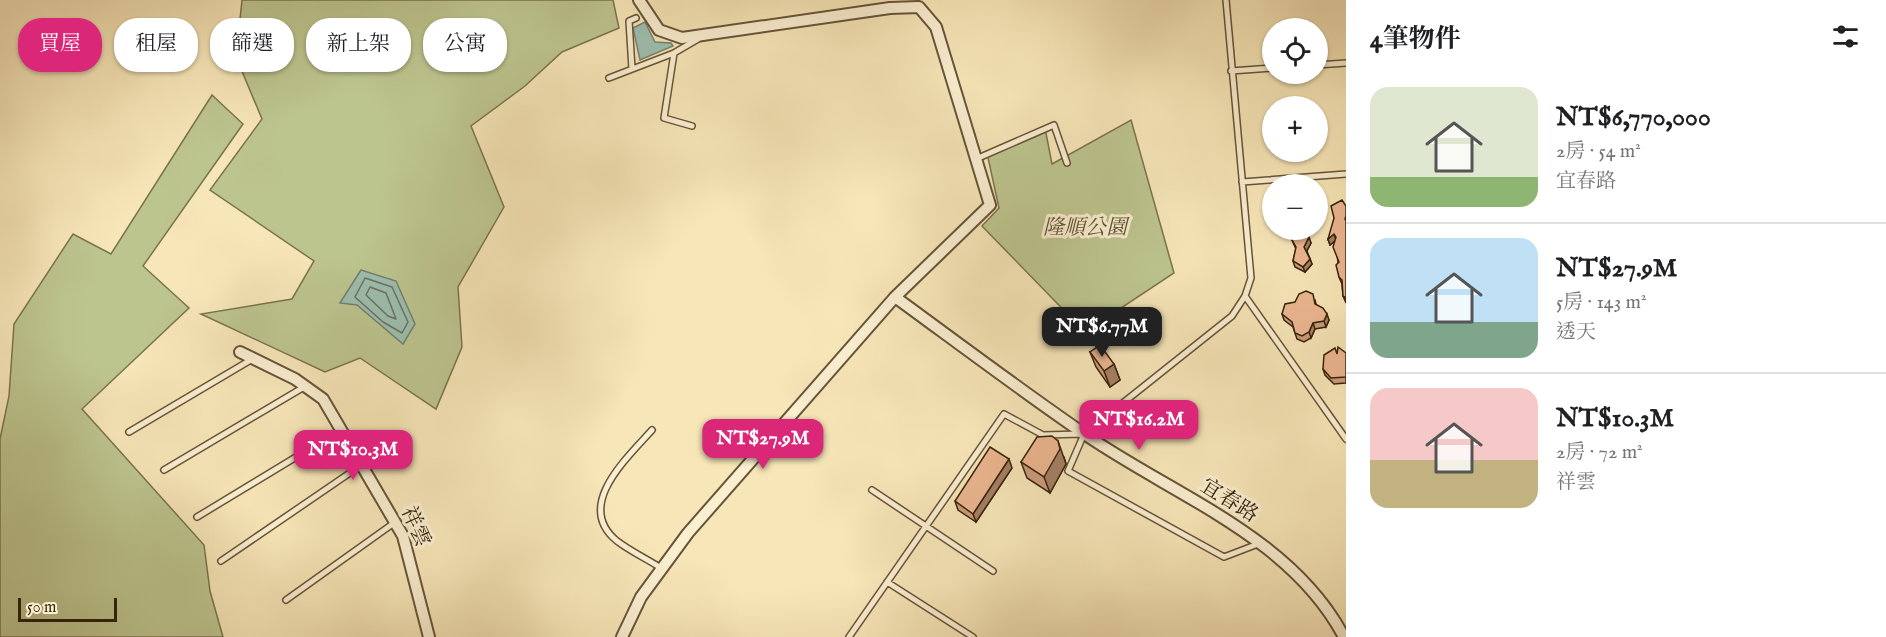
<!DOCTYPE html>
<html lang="zh-TW">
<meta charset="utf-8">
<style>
:root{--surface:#fff;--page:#f2f2f2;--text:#202124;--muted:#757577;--line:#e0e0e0;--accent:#db2777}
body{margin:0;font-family:"IM FELL English","Noto Serif TC",serif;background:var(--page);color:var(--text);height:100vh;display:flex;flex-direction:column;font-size:22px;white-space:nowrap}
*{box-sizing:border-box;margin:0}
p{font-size:20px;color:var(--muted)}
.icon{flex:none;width:33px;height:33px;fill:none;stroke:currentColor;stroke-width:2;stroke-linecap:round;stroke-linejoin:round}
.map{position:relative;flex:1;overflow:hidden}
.panel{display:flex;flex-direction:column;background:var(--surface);width:540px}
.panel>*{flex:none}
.banner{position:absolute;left:18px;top:18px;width:570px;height:54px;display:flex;gap:12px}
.controls{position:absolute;left:1262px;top:18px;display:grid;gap:12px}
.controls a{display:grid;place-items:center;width:66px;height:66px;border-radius:50%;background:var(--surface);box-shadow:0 2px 4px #0004;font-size:30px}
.scale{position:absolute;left:18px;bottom:15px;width:99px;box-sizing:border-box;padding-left:6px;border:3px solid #37240d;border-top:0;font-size:16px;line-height:21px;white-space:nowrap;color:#37240d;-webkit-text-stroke:4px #faefd1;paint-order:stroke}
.price{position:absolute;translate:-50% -51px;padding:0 14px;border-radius:12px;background:var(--accent);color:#fff;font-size:20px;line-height:39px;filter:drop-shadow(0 2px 3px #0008)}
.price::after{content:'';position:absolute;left:50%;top:36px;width:18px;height:14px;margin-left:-9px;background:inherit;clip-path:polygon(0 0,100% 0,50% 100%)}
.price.current{background:#222;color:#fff}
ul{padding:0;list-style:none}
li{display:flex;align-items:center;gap:18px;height:150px;padding:0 24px}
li+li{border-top:2px solid var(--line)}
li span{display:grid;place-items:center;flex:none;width:168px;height:120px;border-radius:18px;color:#555}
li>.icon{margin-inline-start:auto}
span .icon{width:72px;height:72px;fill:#fffc;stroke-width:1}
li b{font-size:26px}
h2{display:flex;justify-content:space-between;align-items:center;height:72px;padding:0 24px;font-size:26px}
.tag{padding:0 21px;border-radius:24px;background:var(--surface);box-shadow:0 2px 4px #0004;font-size:21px;line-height:54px}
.tag.current{background:var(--accent);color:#fff}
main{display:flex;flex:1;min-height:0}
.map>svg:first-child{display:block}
</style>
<main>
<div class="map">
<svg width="1346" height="637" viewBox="0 0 1346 637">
<rect width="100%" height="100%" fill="#f7e6b8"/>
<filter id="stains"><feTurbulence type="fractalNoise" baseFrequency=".00333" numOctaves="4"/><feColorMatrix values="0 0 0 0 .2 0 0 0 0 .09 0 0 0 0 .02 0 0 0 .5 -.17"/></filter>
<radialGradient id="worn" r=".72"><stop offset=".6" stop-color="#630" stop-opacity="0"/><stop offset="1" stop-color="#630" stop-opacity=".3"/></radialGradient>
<path fill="#bdc58f" stroke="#7a744e" stroke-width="1.5" d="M 242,0 L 613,0 L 619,28 L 562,52 L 525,86 L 471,126 L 504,207 L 458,287 L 462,347 L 436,409 L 360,358 L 325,372 L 201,314 L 292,299 L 314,261 L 210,190 L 262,119 L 236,57 Z
M 212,95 L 243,124 L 143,266 L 189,308 L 82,409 L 204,545 L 210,591 L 223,637 L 0,637 L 0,439 L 9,396 L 14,324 L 73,234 L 111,254 Z
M 1131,120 L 1174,273 L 1085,332 L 982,226 L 999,208 L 987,153 L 1045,128 L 1052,164 Z"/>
<path fill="#9dbfb1" stroke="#74816f" stroke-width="1.5" d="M 645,22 L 655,42 L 671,43 L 673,46 L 640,60 L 633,28 Z
M 361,270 L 396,281 L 415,324 L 403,344 L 357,305 L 340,303 Z"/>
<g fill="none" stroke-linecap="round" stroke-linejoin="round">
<path stroke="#6a725f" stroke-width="1.5" d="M 365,278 L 392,287 L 408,322 L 402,333 L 383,322 L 355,297 Z
M 370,287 L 386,293 L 396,319 L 388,316 L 366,295 Z"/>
<g stroke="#675438" stroke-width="8">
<path id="lane" d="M 1226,0 L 1251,278 L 1245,296 L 1232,316 L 1084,434 L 1068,471 L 1224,557 L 1258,544
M 1317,65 L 1346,63
M 632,69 L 629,21 L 636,18
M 1231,71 L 1272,68
M 609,78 L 674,53
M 692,126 L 664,118 L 674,53 L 698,39
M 976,159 L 1054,125 L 1067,163
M 1242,182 L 1346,174
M 1245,296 L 1346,439
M 652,430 C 626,459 574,506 617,541 C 630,551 647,559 661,568
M 129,432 L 254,358
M 164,470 L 304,387
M 872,490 L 993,571
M 197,517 L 339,431
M 221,561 L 360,466
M 887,582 L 973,637
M 286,600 L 394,523
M 849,637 L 1004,414 L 1043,435 L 1082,434"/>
</g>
<g stroke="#675438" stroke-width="14">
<path id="street" d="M 895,297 C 958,343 1019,389 1083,433 C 1172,495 1291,536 1344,637
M 240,352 L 295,379 L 323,399 L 403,536 L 429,637
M 622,637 L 641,597 L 688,533 L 895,297 L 990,205 L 936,27 L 919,7 L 890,8 L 682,38 L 659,30 L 639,0"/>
</g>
<use href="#lane" stroke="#faefd1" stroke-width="5"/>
<use href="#street" stroke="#faefd1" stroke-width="10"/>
</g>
<path fill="#cb9d7d" stroke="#37240d" stroke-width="1.5" d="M 1346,206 L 1346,303 L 1343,296 L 1342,284 L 1339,277 L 1338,262 L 1335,241 L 1330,245 L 1328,239 Z
M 1295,230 L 1307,230 L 1306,233 L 1311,243 L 1307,251 L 1312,264 L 1305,272 L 1295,267 L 1293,261 L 1296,249 L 1291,238 Z
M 1315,300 L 1316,304 L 1329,320 L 1326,327 L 1315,329 L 1311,338 L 1304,342 L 1297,339 L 1293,327 L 1284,320 L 1282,314 Z
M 1090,352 L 1114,364 L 1120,380 L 1110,387 L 1096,367 Z
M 1337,353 L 1346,353 L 1346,383 L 1334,384 L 1325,375 L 1323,369 Z
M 1064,457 L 1066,464 L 1050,493 L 1027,478 L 1021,462 Z
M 1012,468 L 976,522 L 958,510 L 955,501 Z"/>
<path fill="#a58066" stroke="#37240d" stroke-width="1.5" d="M 1334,234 L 1336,240 L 1330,245 L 1328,239 Z
M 1309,237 L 1311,243 L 1306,252 L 1304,247 Z
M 1310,259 L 1312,264 L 1305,272 L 1303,267 Z
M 1327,314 L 1329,320 L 1326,327 L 1324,321 Z
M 1313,323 L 1315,329 L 1311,338 L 1309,332 Z
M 1114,364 L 1120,380 L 1110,387 L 1104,371 Z
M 1058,441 L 1066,464 L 1050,493 L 1044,477 Z
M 1009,459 L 1012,468 L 976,522 L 973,514 Z"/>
<path fill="#ecb791" stroke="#37240d" stroke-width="1.5" d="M 1342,200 L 1346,206 L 1346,216 L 1345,219 L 1346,221 L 1346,298 L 1343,296 L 1342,280 L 1339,277 L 1336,265 L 1339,262 L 1333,247 L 1336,237 L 1334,234 L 1328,239 L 1334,218 L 1331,206 Z
M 1295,230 L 1304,230 L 1309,237 L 1304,247 L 1310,259 L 1303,267 L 1293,261 L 1296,247 L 1291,238 Z
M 1306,291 L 1313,294 L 1315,304 L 1323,308 L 1327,314 L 1324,321 L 1313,323 L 1309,332 L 1302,336 L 1295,333 L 1292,322 L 1282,314 L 1285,304 L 1295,302 L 1299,294 Z
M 1100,345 L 1114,364 L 1104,371 L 1090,352 Z
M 1338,347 L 1346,353 L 1346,377 L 1331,378 L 1323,369 L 1324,355 L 1335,348 L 1337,354 Z
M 1052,436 L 1058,441 L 1060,449 L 1044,477 L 1021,462 L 1037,437 Z
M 990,447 L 1009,459 L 973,514 L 955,501 Z"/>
<g text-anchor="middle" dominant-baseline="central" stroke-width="6" stroke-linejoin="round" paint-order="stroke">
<g font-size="21" font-style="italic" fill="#5f5434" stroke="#faefd1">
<text x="1085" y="228">隆順公園</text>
</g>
<g font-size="21" fill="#37240d" stroke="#faefd1">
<text transform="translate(1229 501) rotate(32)">宜春路</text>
<text transform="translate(415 527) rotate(66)">祥雲</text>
</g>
</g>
<rect width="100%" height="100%" filter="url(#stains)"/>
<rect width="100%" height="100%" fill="url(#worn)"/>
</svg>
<div class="controls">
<a><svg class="icon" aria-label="locate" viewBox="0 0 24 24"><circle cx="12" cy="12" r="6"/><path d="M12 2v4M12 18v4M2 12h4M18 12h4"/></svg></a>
<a>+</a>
<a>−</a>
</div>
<div class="scale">50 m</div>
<b class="price current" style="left:1102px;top:358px">NT$6.77M</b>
<b class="price" style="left:1139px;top:451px">NT$16.2M</b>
<b class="price" style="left:763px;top:470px">NT$27.9M</b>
<b class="price" style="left:353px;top:481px">NT$10.3M</b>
<div class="banner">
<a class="tag current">買屋</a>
<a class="tag">租屋</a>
<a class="tag">篩選</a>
<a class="tag">新上架</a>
<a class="tag">公寓</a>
</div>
</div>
<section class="panel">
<h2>4筆物件<svg class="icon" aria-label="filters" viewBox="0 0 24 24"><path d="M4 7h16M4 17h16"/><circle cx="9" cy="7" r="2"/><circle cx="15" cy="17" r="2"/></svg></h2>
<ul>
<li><span style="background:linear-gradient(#dfe7d0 75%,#8fb573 0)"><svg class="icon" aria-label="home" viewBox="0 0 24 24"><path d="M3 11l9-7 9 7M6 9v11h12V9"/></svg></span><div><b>NT$6,770,000</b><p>2房 · 54 m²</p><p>宜春路</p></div></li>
<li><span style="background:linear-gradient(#bfe0f5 70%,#7fa58c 0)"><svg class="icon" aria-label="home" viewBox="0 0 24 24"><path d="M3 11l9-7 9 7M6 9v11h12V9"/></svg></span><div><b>NT$27.9M</b><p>5房 · 143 m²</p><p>透天</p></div></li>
<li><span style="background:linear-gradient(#f6c9c9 60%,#c2b280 0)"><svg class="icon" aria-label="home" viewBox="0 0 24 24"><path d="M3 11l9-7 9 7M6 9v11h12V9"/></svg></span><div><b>NT$10.3M</b><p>2房 · 72 m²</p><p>祥雲</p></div></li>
</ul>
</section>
</main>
